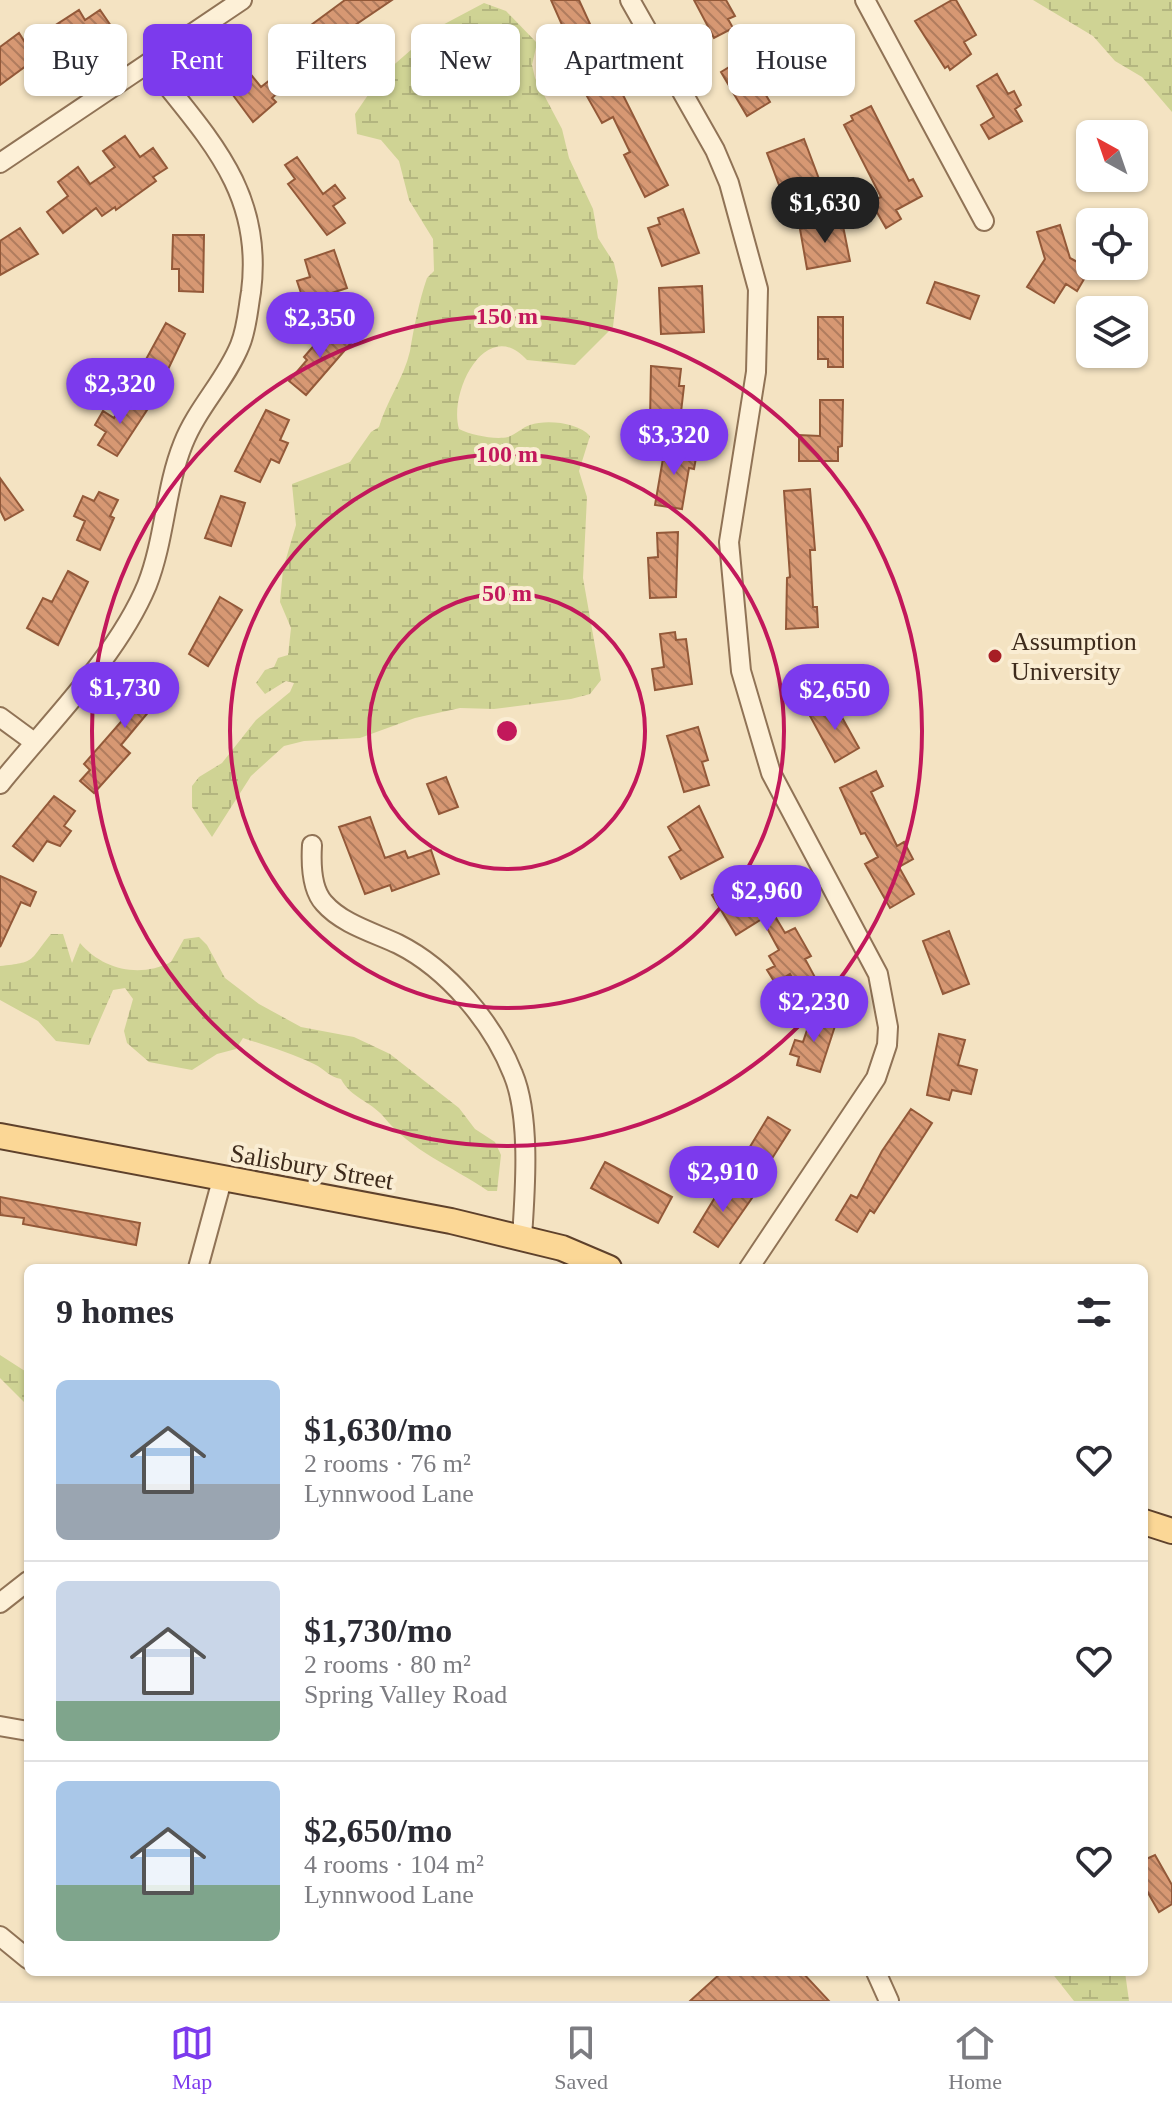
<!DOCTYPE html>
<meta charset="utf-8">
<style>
:root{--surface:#fff;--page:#f7f7f7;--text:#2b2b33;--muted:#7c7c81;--line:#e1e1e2;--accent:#7c3aed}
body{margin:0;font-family:Georgia,serif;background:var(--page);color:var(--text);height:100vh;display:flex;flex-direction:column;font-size:30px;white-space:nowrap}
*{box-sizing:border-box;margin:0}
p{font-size:26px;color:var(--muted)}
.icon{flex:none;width:44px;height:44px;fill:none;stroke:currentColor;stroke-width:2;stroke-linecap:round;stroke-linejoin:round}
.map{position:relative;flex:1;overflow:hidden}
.sheet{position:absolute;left:24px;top:1264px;width:1124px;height:712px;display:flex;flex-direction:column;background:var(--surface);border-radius:12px;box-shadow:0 2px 6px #0004}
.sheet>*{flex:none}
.top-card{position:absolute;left:24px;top:24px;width:1124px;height:72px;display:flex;gap:16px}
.needle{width:52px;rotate:320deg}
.buttons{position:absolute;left:1076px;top:120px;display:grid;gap:16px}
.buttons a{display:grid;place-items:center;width:72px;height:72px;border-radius:12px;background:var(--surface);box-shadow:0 2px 6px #0004;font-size:40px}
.price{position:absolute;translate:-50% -68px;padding:0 18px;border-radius:28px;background:var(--accent);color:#fff;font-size:26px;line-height:52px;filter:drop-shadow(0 2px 4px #0008)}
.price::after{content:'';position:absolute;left:50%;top:48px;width:24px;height:18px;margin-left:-12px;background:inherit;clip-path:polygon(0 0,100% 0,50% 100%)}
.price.current{background:#222;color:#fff}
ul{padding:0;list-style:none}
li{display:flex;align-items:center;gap:24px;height:200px;padding:0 32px}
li+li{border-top:2px solid var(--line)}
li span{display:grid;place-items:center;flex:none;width:224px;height:160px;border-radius:12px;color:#555}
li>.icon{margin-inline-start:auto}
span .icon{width:96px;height:96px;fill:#fffc;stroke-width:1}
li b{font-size:34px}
h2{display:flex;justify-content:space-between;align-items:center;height:96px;padding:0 32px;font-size:34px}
.pill{padding:0 28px;border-radius:12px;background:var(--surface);box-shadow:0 2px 6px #0004;font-size:28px;line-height:72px}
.pill.current{background:var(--accent);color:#fff}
.menu{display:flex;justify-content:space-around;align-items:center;height:112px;border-top:2px solid var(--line);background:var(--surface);font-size:22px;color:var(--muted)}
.menu a{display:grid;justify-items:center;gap:4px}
.menu .current{color:var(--accent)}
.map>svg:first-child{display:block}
</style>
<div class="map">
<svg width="1172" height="2001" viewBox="0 0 1172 2001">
<defs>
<pattern id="wetland-marsh" width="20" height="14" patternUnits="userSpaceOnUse" patternTransform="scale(2)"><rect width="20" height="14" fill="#cfd394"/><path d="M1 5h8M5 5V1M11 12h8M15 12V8" fill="none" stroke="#b3b57f"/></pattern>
<pattern id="building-back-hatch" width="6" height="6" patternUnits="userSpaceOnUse" patternTransform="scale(2)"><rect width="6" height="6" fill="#d79873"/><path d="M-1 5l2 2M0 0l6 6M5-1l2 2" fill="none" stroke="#b07c5e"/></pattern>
</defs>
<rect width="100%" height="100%" fill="#f4e3c2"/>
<path fill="url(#wetland-marsh)" d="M 1033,0 L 1172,0 L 1172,112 L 1142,77 L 1115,61 L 1093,36 Z
M 484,3 L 506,11 L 537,43 L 532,65 L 535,78 L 562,129 L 569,158 L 593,209 L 598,238 L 614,263 L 618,281 L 613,327 L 575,365 L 527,360 C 487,315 448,391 459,429 C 471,435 495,440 508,437 C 516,434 523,427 530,425 C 547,419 579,423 590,436 L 579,471 L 587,497 L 583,578 L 601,680 L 590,694 L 571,699 L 494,709 L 460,708 L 415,718 L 360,738 L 304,741 L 284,746 L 251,776 L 212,837 L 192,807 L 192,786 L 199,777 L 222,763 L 256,720 L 290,692 L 294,683 L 286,681 L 265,694 L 256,683 L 265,670 L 274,667 L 278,658 L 288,655 L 291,628 L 280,602 L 283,569 L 296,525 L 292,484 L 350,462 L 371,432 L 379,427 C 386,402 404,378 410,351 C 414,327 419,301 427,278 L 434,271 L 433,239 L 409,200 L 399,161 L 381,140 L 357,134 L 355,114 L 381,76 L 435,29 Z
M 51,934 L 63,934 L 72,963 L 80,943 C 103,970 140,978 171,962 L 184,939 L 199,937 L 207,945 L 225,978 L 259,1004 L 301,1027 L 354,1037 L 390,1054 L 459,1108 L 475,1129 L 495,1142 L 501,1155 L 497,1191 L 488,1191 C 450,1165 412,1152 383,1116 C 370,1101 351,1098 341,1079 C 329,1077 325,1069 314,1064 C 291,1053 267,1046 243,1038 L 236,1049 L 217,1054 L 192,1070 L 149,1062 L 127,1043 L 124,1031 L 133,999 L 125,988 L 113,990 L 89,1045 L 56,1041 L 38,1021 L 0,1000 L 0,966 C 37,962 28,962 51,934 Z
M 0,1355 L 28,1373 L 28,1406 L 0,1378 Z
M 1051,1972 L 1125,1972 L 1129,2001 L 1074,2001 Z"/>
<path fill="url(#building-back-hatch)" stroke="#935939" stroke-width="2" d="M 345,0 L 392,0 L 314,53 L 323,65 L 308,77 L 284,45 Z
M 551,0 L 579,0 L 590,24 L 566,34 Z
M 694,0 L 726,0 L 735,16 L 728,19 L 733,28 L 714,38 Z
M 952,0 L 956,0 L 976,35 L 964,42 L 971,54 L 950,70 L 948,66 L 945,68 L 915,21 Z
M 79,10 L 85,20 L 100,10 L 111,26 L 58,56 L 52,47 L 0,85 L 0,47 L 19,33 L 26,44 Z
M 600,49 L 668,185 L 645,197 L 624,155 L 630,152 L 613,117 L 602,123 L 570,66 Z
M 744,58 L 770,102 L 747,116 L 721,72 Z
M 244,66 L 261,87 L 271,79 L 281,90 L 272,98 L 276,102 L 253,122 L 224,83 Z
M 997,74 L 1008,94 L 1014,91 L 1021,105 L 1015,109 L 1022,121 L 989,139 L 981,125 L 994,117 L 977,86 Z
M 871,106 L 909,181 L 913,179 L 922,196 L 896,210 L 901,219 L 886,228 L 871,202 L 881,197 L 844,125 L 853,120 L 851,116 Z
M 125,136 L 140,157 L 153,148 L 167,168 L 153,177 L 156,181 L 116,210 L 115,207 L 102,216 L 96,208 L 63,233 L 47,212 L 68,196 L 58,182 L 78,167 L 90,184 L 115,167 L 103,151 Z
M 804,139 L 822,187 L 785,201 L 767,153 Z
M 297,157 L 323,194 L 335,185 L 345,198 L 333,206 L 345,223 L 327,235 L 288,184 L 295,179 L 285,165 Z
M 683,209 L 699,253 L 662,266 L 648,228 L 660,224 L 658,218 Z
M 842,221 L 850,261 L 807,269 L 800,229 Z
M 1060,225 L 1070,258 L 1090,269 L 1077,291 L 1066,284 L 1054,303 L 1027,287 L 1045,259 L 1037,232 Z
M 20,228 L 38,254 L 0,275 L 0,241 Z
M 173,235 L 204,235 L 203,292 L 179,291 L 179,269 L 172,269 Z
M 334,250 L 347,288 L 304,302 L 297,281 L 310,277 L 305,260 Z
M 935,282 L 979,296 L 970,319 L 927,303 Z
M 702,286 L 704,332 L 661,334 L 659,288 Z
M 818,317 L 843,317 L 843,367 L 828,367 L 828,359 L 818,359 Z
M 166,323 L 185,334 L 161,384 L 139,372 Z
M 331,326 L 351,343 L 306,395 L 289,381 L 307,360 L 304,357 Z
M 651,366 L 681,369 L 679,386 L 684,386 L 680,421 L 650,422 Z
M 126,398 L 147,410 L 117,456 L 98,445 L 106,432 L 95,425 L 103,411 L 114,418 Z
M 820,400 L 843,400 L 842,446 L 838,447 L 838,461 L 799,461 L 799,435 L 820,436 Z
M 266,410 L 289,420 L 280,440 L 288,443 L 279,463 L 271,459 L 260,482 L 235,471 Z
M 665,447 L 697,452 L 694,469 L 689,468 L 682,509 L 655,505 Z
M 0,478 L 23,510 L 5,520 L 0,510 Z
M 810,489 L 815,550 L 810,550 L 813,607 L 817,607 L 818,627 L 786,629 L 787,578 L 790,577 L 784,491 Z
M 99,492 L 118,500 L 110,516 L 114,518 L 100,550 L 77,540 L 85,521 L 74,516 L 83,496 L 94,501 Z
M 221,496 L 245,503 L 231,546 L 205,538 Z
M 678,532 L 676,597 L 650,598 L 648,558 L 658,557 L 657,533 Z
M 68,571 L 88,582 L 58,645 L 27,628 L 43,598 L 52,602 Z
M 220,597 L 242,610 L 208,666 L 189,654 Z
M 675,632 L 676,640 L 686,639 L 692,684 L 655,690 L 652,669 L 664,667 L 660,634 Z
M 160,666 L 175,680 L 121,745 L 130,753 L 94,793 L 80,781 L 90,770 L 84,764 L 127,715 L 120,709 Z
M 834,703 L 859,748 L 835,762 L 810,716 Z
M 698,727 L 708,760 L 702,762 L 709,785 L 684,792 L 667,736 Z
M 876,771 L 883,786 L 871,792 L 897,846 L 904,842 L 913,859 L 899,867 L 914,894 L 890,908 L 865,864 L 878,857 L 865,833 L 861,834 L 840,788 Z
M 446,777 L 458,807 L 439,814 L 427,784 Z
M 54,796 L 75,811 L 64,826 L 71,831 L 60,846 L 47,841 L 33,861 L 13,846 Z
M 699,806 L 723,857 L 681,879 L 669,857 L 681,850 L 668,827 Z
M 370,817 L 385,858 L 405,851 L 408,858 L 431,850 L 439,874 L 392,891 L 390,885 L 365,894 L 339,827 Z
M 0,876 L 36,892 L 30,906 L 21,902 L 0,947 Z
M 736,881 L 741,888 L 747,885 L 753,895 L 760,891 L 785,933 L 795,928 L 811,956 L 805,959 L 817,981 L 799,991 L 790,974 L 775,983 L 767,970 L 775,966 L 769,956 L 779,950 L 762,919 L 736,935 L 712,895 Z
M 949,931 L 969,984 L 943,994 L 923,941 Z
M 812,1015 L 836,1023 L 820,1072 L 797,1065 L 799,1057 L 790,1054 L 795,1040 L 803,1042 Z
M 939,1034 L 965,1040 L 958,1065 L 977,1070 L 971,1094 L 952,1090 L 949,1100 L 927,1095 Z
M 911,1109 L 932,1123 L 874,1213 L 870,1210 L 857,1232 L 836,1220 L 851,1195 L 857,1198 L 882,1151 Z
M 768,1117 L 790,1130 L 766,1168 L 745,1155 Z
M 605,1162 L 672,1197 L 658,1223 L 591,1188 Z
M 725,1181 L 752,1198 L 718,1247 L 694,1232 Z
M 0,1197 L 140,1223 L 136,1245 L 23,1224 L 24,1218 L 0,1215 Z
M 1155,1855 L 1172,1885 L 1172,1904 L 1159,1912 L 1144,1886 L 1144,1860 Z
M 722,1972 L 802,1972 L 829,2001 L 690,2001 Z"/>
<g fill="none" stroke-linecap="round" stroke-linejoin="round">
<g stroke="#907356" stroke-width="22">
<path id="minor" d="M 630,0 L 715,150 L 729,183 L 758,289 L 756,372 L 729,542 L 741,671 L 771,773 L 878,974 L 888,1027 L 887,1045 L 876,1078 L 749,1268
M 865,0 L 984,221
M 0,163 L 242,0
M 0,717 L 34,742
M 0,784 C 49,723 117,657 147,585 C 165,539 165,489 183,444 C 197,408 226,380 240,345 C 247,328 248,309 251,292 C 264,191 207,137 149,63
M 312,845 C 311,862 311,889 324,903 C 342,924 375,933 398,944 C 448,969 493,1023 513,1074 C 531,1117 525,1192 522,1237
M 198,1268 L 222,1180
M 0,1603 L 28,1581
M 0,1726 L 28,1731
M 0,1936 L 28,1959
M 876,1972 L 889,2001"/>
</g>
<g stroke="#5e412b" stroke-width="28">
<path id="major" d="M 0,1136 L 451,1221 L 562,1248 L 609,1268
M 1144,1522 L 1172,1531"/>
</g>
<use href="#minor" stroke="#fdf0d7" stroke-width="18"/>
<use href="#major" stroke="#fbd796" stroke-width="24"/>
</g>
<g fill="none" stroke="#c2185b" stroke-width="4">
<circle cx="507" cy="731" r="138"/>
<circle cx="507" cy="731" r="277"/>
<circle cx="507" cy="731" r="415"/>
</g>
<circle fill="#a71e25" stroke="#faedd3" stroke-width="3" cx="995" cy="656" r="8"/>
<g text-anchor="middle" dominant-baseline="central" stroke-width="8" stroke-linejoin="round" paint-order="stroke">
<g font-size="26" fill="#3e2b1c" stroke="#faedd3" text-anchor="start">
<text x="1011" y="641">Assumption<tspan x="1011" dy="30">University</tspan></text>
</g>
<g font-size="26" fill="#3e2b1c" stroke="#faedd3">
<text transform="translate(312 1167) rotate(10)">Salisbury Street</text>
</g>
</g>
<circle cx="507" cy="731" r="12" fill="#c2185b" stroke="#faedd3" stroke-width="4"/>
<g font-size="24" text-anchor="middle" font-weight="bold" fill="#c2185b" stroke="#faedd3" stroke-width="8" stroke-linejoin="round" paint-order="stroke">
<text x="507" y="324">150 m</text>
<text x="507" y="462">100 m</text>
<text x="507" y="601">50 m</text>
</g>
</svg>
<div class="buttons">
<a><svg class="needle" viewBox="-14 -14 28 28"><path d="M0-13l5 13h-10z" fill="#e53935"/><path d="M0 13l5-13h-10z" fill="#7c7c81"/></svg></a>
<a><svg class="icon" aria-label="locate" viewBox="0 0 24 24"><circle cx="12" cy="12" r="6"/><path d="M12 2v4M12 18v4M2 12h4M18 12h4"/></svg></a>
<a><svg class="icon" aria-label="layers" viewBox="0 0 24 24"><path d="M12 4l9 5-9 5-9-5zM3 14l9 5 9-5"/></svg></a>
</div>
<b class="price current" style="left:825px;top:245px">$1,630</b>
<b class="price" style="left:320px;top:360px">$2,350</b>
<b class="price" style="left:120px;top:426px">$2,320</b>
<b class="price" style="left:674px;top:477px">$3,320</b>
<b class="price" style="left:125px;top:730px">$1,730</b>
<b class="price" style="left:835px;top:732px">$2,650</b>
<b class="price" style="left:767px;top:933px">$2,960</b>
<b class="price" style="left:814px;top:1044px">$2,230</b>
<b class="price" style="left:723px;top:1214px">$2,910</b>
<div class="top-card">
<a class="pill">Buy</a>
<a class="pill current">Rent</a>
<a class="pill">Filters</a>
<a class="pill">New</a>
<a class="pill">Apartment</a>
<a class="pill">House</a>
</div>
<section class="sheet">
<h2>9 homes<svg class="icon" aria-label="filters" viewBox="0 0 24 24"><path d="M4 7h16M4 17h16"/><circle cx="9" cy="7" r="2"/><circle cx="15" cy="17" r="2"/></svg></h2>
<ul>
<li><span style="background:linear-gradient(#a9c7e8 65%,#9aa5b1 0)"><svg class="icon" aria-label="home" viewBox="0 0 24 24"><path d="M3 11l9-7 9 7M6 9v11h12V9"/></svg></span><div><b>$1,630/mo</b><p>2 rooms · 76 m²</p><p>Lynnwood Lane</p></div><svg class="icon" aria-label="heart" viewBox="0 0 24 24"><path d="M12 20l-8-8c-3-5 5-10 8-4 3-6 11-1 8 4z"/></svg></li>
<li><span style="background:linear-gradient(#c9d6e8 75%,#7fa58c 0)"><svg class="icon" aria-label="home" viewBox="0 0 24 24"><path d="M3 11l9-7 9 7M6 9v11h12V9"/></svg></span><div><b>$1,730/mo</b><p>2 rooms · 80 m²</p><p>Spring Valley Road</p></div><svg class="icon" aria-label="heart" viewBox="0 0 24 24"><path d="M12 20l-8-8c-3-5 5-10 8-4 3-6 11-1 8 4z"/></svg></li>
<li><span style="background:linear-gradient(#a9c7e8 65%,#7fa58c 0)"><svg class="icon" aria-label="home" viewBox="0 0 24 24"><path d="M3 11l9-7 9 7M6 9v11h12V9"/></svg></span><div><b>$2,650/mo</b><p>4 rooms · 104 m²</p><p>Lynnwood Lane</p></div><svg class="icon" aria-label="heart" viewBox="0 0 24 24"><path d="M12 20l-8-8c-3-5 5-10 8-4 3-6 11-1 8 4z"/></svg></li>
</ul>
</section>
</div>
<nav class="menu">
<a class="current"><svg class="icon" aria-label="map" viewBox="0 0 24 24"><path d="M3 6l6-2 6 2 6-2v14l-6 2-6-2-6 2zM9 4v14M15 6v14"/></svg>Map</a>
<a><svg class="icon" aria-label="saved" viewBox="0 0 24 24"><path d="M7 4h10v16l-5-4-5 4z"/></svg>Saved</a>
<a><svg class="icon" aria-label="home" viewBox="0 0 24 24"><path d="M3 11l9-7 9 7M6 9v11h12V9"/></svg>Home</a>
</nav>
